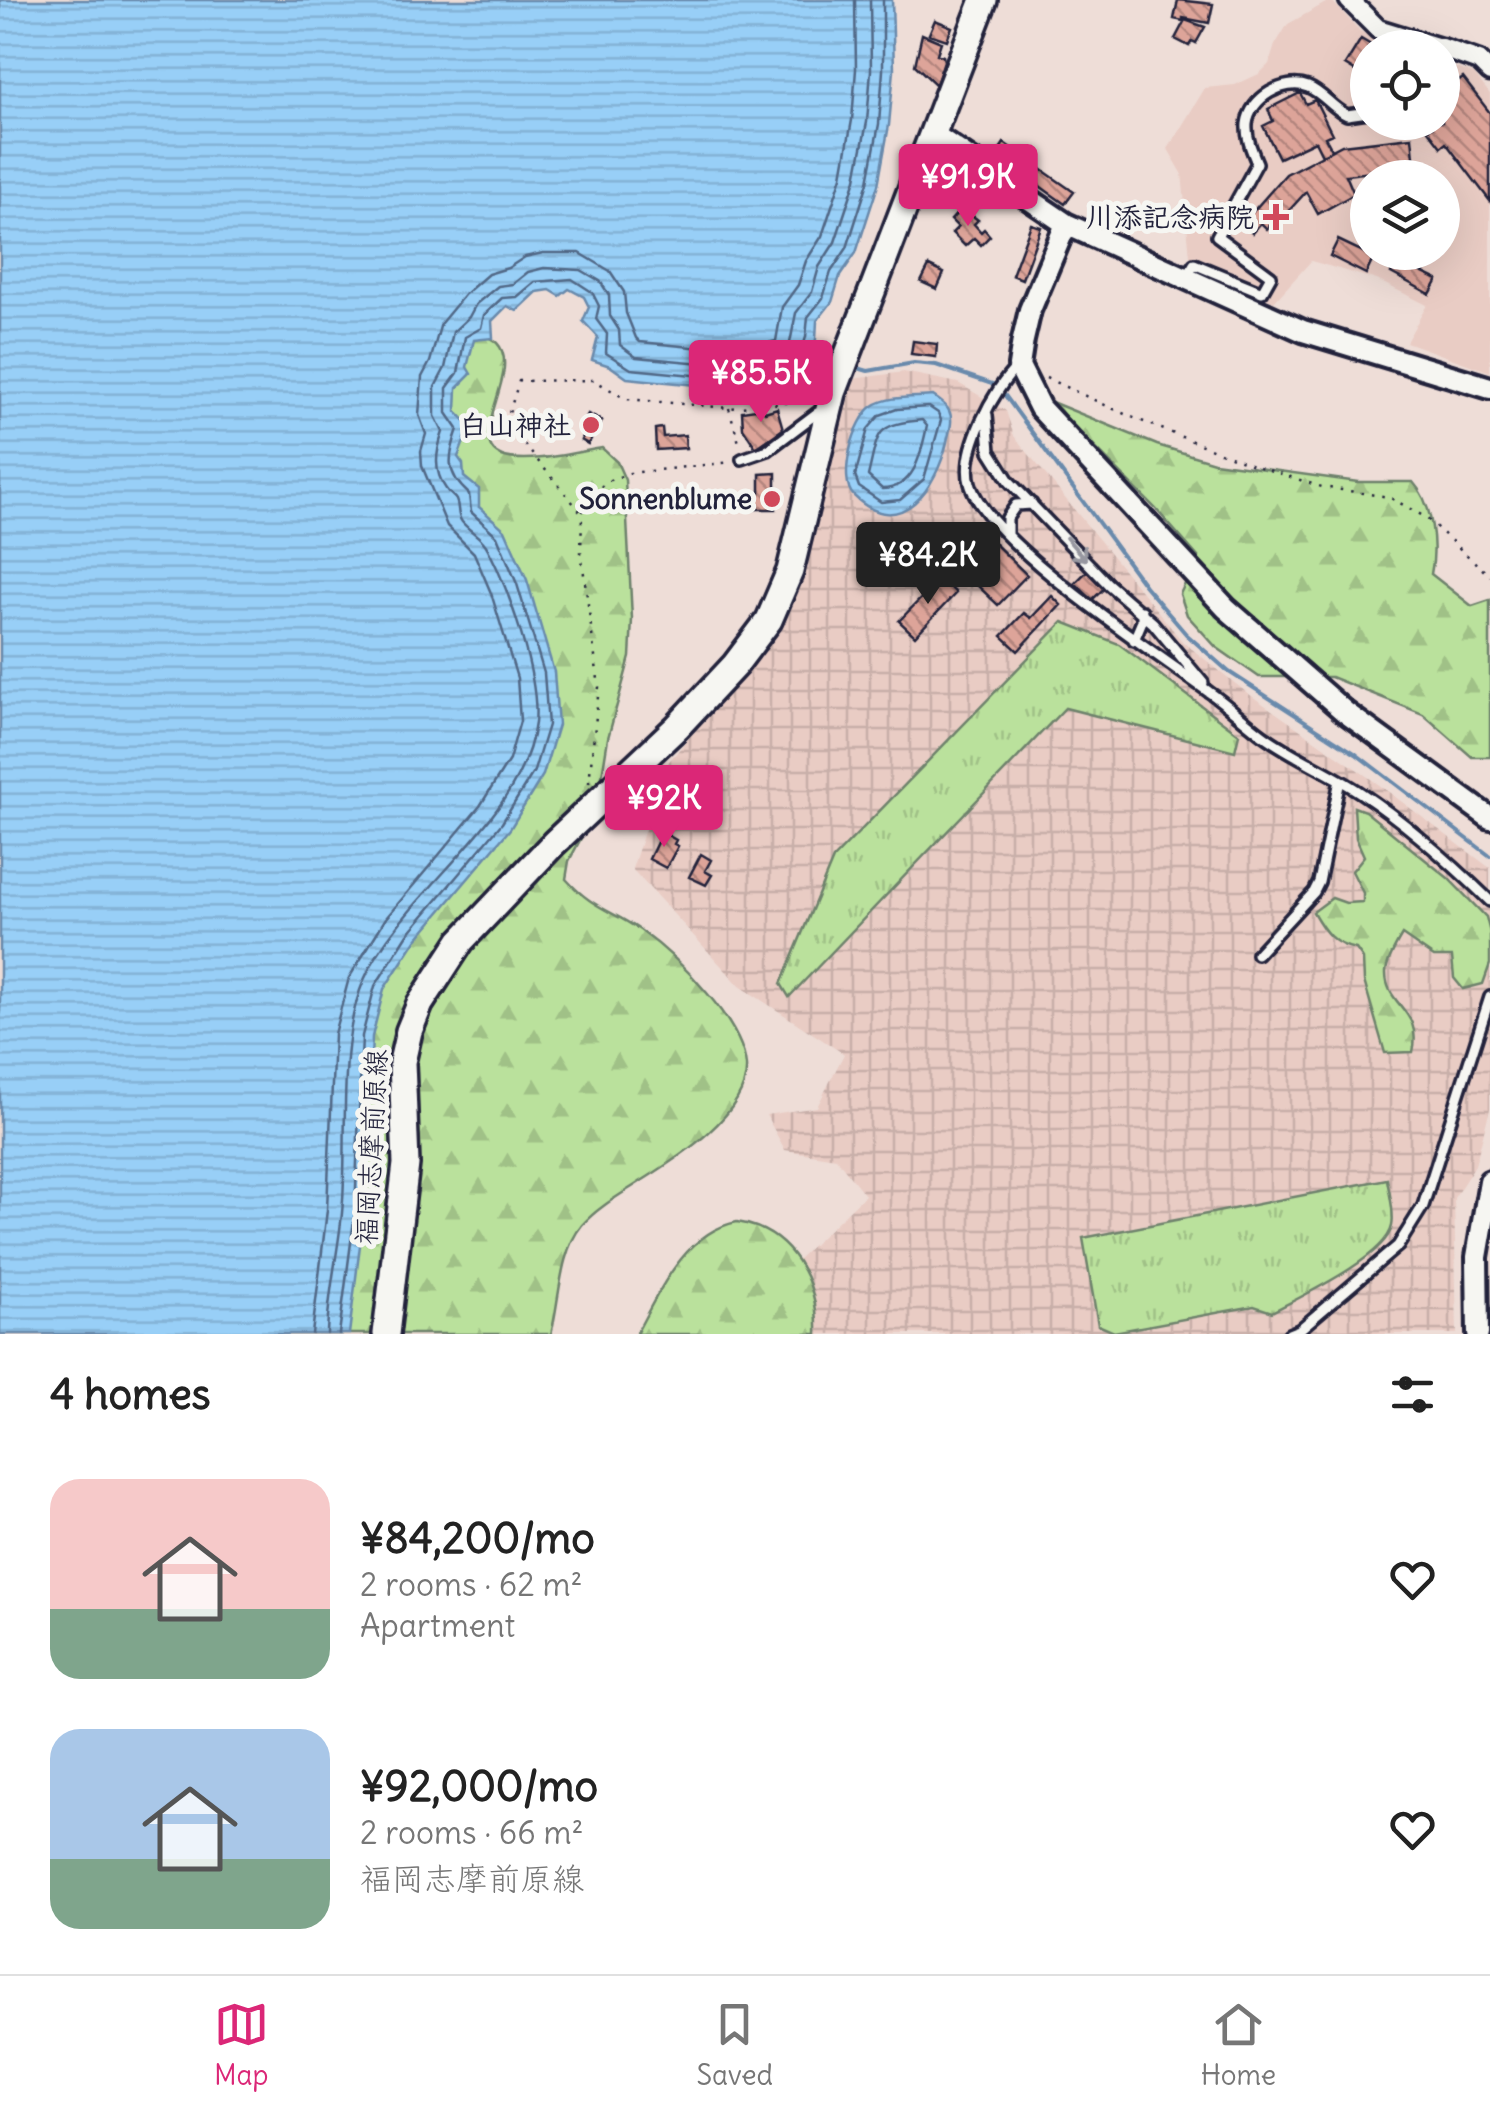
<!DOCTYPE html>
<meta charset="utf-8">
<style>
:root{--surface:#fff;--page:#f2f2f2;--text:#222;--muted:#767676;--line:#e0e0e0;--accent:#db2777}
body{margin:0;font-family:Delius,"Klee One",sans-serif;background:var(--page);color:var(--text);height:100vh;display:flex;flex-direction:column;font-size:38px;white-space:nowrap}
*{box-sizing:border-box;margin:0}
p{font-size:32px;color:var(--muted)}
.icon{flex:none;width:55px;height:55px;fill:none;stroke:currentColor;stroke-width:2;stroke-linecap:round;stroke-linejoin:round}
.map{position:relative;height:1334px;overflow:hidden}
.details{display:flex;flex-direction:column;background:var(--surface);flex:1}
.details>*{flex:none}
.buttons{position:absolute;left:1350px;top:30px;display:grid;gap:20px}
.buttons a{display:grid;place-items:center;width:110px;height:110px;border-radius:50%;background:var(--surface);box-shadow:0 10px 40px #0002;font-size:50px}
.price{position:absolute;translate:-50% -85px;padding:0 22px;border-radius:10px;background:var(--accent);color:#fff;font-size:32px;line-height:65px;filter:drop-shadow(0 2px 5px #0008)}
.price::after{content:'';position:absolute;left:50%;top:60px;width:30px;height:22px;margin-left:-15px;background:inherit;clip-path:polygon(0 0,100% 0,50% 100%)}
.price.active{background:#222;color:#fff}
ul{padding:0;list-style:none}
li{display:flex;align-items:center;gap:30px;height:250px;padding:0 50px}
li span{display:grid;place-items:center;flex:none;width:280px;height:200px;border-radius:30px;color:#555}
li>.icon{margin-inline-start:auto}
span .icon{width:120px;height:120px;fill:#fffc;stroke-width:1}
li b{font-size:42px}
h2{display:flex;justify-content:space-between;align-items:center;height:120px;padding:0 50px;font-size:42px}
.tab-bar{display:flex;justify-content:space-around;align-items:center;height:140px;border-top:2px solid var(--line);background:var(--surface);font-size:28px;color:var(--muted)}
.tab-bar a{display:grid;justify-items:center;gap:5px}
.tab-bar .active{color:var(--accent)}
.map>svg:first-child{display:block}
</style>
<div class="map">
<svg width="1490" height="1334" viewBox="0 0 1490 1334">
<defs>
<pattern id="industrial-grid" width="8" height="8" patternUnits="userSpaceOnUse" patternTransform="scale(2.5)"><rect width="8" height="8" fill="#e9ccc4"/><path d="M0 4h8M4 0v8" fill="none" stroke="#c8afa9"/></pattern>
<pattern id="grass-tufts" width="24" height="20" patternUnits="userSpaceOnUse" patternTransform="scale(2.5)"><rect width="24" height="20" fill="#bae19c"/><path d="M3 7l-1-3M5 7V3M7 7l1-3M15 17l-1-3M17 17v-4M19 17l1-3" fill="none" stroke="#a0c187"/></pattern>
<pattern id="forest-firs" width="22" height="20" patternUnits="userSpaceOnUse" patternTransform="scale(2.5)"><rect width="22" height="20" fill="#bae19c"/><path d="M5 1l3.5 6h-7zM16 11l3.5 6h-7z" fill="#a0c187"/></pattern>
<pattern id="water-rules" width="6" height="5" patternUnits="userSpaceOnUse" patternTransform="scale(2.5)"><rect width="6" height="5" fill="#98cff7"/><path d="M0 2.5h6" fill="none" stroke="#83b1d5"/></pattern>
<pattern id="building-back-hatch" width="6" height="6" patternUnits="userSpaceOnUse" patternTransform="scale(2.5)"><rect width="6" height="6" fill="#dda499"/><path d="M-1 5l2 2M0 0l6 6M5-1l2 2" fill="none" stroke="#b3857e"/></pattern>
</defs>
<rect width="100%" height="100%" fill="#eeddd7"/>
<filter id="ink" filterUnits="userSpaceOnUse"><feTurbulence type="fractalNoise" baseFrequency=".01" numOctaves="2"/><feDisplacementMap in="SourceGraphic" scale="20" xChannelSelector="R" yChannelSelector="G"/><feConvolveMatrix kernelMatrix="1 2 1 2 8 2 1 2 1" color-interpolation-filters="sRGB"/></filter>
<g filter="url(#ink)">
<path fill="#e9ccc4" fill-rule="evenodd" d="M 1331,0 L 1360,31 L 1388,47 L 1368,48 L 1368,122 L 1442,122 L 1443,64 L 1474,74 L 1490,94 L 1490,372 L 1406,342 L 1427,305 L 1377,280 L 1311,261 L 1274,302 L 1191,267 L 1182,173 L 1168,149 L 1205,88 L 1235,85 L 1259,74 L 1269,64 L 1275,45 L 1288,24 ZM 1368,178 L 1442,178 L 1442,252 L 1368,252 Z"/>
<path fill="url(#industrial-grid)" d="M 904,372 L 958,383 L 1006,411 L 1014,436 L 1182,641 L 1246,692 L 1378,784 L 1490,868 L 1490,1109 L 1475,1165 L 1454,1198 L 1457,1334 L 747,1334 L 749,1306 L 865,1195 L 836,1158 L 785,1150 L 766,1115 L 817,1107 L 844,1054 L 740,986 L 632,869 L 666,765 L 779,632 L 825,492 L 852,379 Z"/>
<path fill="url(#grass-tufts)" stroke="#6e826c" stroke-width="2.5" d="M 1063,622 L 1119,644 L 1239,734 L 1235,751 L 1065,708 L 789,997 L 781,984 L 833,859 Z
M 1387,1179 C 1389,1193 1395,1212 1392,1226 C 1386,1257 1300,1297 1272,1312 L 1254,1306 L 1114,1332 L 1098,1325 L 1083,1238 Z"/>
<path fill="url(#forest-firs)" stroke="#6e826c" stroke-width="2.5" d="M 477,332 C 483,335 492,338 497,343 C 524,371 463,441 502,456 C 525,465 578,452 602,448 L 617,462 L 625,480 L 632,619 L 630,657 L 608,738 L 597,808 L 569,861 L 566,879 C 592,908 611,910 640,930 C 665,948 688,970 707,993 C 723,1012 744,1041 746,1066 C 749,1113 678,1158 643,1180 C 622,1194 599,1206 582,1225 C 559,1253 560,1300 551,1334 L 283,1334 L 397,511 Z
M 1049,401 L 1157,445 L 1214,462 L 1358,482 L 1413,482 C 1433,504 1437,546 1431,574 L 1472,606 L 1490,600 L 1490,757 L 1472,757 L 1423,714 L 1331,677 L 1259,677 L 1216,647 L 1187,615 L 1180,594 L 1198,557 L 1155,508 Z
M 1354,807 L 1365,811 L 1448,878 L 1486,917 L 1490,933 L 1490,964 L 1483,984 L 1463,989 L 1454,978 L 1452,957 L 1434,957 L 1402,935 C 1396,945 1387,960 1386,972 C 1385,1006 1423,1009 1413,1052 L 1385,1053 L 1364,981 L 1363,959 L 1356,949 C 1333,945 1324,931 1313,912 L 1332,898 L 1346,903 L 1363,902 L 1363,893 L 1352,871 L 1364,856 L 1356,838 Z
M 737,1222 C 791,1230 819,1282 817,1334 L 636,1334 C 659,1292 685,1232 737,1222 Z"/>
<path fill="url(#water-rules)" stroke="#698aac" stroke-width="2.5" d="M 0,0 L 892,0 L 894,70 L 889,125 L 878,185 L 856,253 L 840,276 L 832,302 L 817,321 L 816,339 L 806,373 L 737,389 L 627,378 L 610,366 L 592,360 L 598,337 L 583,321 L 589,307 L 584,297 L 569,289 L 560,296 L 550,290 L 537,292 L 517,311 L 507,306 L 492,321 L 493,338 L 474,340 L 467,367 L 471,374 L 457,388 L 456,411 L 470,426 L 458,457 L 463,464 L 464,477 L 479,489 L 479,507 L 505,530 L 527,580 L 554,672 L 558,725 L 543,775 L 510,829 L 416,940 L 384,989 L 372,1037 L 364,1213 L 349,1334 L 0,1334 Z
M 933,396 C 942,402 951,408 951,419 C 952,426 948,435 947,442 C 937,486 901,542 854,496 C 837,480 854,419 873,406 C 889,395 915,398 933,396 Z"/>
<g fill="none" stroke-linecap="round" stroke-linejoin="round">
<path stroke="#516786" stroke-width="2.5" d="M 929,407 L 938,413 L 941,420 L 924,479 L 900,500 L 881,502 L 859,487 L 855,476 L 868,429 L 880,415 L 897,409 Z
M 922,420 L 927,426 C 921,453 915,489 882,489 L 868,476 C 879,431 874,425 922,420 Z
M 312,1334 L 327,1210 L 334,1034 L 349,978 L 386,918 L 480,806 L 509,760 L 520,721 L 517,678 L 491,593 L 474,553 L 447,526 L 422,466 L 421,451 L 426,434 L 419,415 L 422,377 L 430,362 L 441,323 L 465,294 L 488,274 L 508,268 L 525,257 L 543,253 L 580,253 L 610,271 L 624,292 L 626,313 L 636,338 L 640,342 L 734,351 L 776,341 L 782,307 L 798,285 L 806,261 L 822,236 L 842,176 L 852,120 L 856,69 L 855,0
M 327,1334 C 328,1294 338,1254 342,1213 C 349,1143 336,1045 364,980 C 402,892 523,821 535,723 C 540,678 509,590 488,549 C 483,537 470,532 462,522 C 456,514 460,508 456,500 C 454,496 449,494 446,489 C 433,471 436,452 443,432 L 435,416 L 435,387 L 445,368 L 453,332 L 469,317 L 476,304 L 498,286 L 513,284 L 528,272 L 544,268 L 581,270 L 600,281 L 609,295 L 610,316 L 619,330 L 620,345 L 636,357 L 735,366 L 788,353 L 796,313 L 812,292 L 819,267 L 835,242 L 856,179 L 867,122 L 871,70 L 870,0
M 339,1334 L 355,1212 L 362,1036 L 375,986 L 408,934 L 502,823 L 534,771 L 548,725 L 544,673 L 517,584 L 497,536 L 471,512 L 469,494 C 445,473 448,457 458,429 L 447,413 L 447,388 L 458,373 L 465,337 L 481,328 L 484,315 L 502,298 L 517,297 L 535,282 L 572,279 L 592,292 L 599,306 L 596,319 L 607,334 L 606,353 L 631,369 L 735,379 L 798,364 L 806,337 L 808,317 L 823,298 L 831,272 L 847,248 L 868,182 L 879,124 L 883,70 L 883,0"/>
<path stroke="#698aac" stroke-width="4" d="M 809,350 L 833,360
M 851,366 L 868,371 L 914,363 L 936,365 L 998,386 L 1145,586 L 1186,634 L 1229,672 L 1356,754 L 1490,856"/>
</g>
<path fill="url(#building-back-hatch)" stroke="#22223b" stroke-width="2.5" d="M 1178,0 L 1213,4 L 1209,23 L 1183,18 L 1183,21 L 1174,19 Z
M 935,20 L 952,27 L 947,40 L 929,34 Z
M 1185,20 L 1205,27 L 1196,43 L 1192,41 L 1189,46 L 1175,39 Z
M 922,34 L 941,42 L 937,54 L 943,56 L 944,61 L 936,85 L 915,65 Z
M 1361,39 L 1376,48 L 1368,48 L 1368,79 L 1345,65 Z
M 1463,78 L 1490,113 L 1490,201 L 1446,143 L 1441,147 L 1428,130 L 1433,126 L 1430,122 L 1442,122 L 1442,94 Z
M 1300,93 L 1306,104 L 1315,100 L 1332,134 L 1325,137 L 1332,150 L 1322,155 L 1315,141 L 1279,158 L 1263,126 L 1273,121 L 1268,109 Z
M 1412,137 L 1415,167 L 1346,175 L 1354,194 L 1318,214 L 1306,192 L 1274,227 L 1271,224 L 1267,229 L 1261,223 L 1252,233 L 1242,224 L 1286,174 L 1342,145 Z
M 1004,143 L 1074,192 L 1065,204 L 996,155 Z
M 962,208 L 978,220 L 974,224 L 981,232 L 984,229 L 990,236 L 981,245 L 974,238 L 965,246 L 952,233 L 958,227 L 951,220 Z
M 1031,224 L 1041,227 L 1022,279 L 1012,275 Z
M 1338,240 L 1374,257 L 1366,274 L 1330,256 Z
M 1398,259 L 1413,268 L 1415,263 L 1423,267 L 1421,272 L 1438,280 L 1430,294 L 1391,273 Z
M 929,266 L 944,273 L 937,289 L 921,282 Z
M 913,341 L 937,344 L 936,357 L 911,354 Z
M 762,408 L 765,412 L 777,408 L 783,429 L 756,448 L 743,428 L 742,411 Z
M 588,414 L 602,421 L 588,444 L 581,440 L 586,432 L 580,428 Z
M 662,428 L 663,437 L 685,435 L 686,448 L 656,450 L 655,429 Z
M 776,473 L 776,509 L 748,509 L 749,492 L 760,493 L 760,474 Z
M 988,537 L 1027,575 L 998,605 L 959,568 L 968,558 L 962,553 L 972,542 L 978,547 Z
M 1096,562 L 1113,580 L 1092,600 L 1075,583 Z
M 941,578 L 956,593 L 915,636 L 899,621 Z
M 1052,596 L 1061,605 L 1018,651 L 1002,636 L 1024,613 L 1031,618 Z
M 662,832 L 676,840 L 674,844 L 678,846 L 666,868 L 649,859 Z
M 701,854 L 711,860 L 705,871 L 712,875 L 706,885 L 689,877 Z"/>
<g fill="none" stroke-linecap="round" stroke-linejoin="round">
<g stroke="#22223b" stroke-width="16">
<path id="service" d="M 1186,278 L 1194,264 L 1262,292 L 1271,276 L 1217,236 L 1257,163 C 1252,151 1246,138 1247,124 C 1250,98 1284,78 1308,87 C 1323,93 1332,108 1347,115 L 1368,112
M 1017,367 C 994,388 961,451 970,483 C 985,541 1157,654 1209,692 C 1228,705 1244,721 1263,735 C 1293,757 1330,772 1361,793 C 1408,824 1450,862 1490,901
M 987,415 L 990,451 L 1009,481 L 1108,584 L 1153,623 L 1203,683
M 742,459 L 768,450 L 817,413 L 825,414
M 1007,534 L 1007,518 L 1016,505 L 1032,504
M 1134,640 L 1142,621 L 1142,611
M 1257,954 L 1314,892 L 1319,882 L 1340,780
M 1289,1334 L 1299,1330 L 1398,1246 L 1423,1206 L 1490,997"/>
</g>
<g stroke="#22223b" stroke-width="25">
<path id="minor" d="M 1349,0 L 1378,29 L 1440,48
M 1442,48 L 1479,61 L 1490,72"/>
</g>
<g stroke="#22223b" stroke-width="28">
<path id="tertiary" d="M 933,134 L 1066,224 L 1303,331 L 1490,388
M 1066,224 L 1030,310 L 1023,340 L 1019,366 L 1040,408 L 1226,608 L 1345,712 L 1490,818
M 1478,1334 L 1477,1257 L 1490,1181"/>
</g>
<g stroke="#22223b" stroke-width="32">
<path id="primary" d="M 386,1334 L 406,1164 L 402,1062 L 409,1031 L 420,1004 L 461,941 L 554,843 L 677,727 L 735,665 L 769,620 L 790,571 L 833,393 L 984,0"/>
</g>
<path stroke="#22223b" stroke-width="2.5" stroke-dasharray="2.5 8" stroke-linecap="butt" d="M 1046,378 L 1129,416 L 1250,464 L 1322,487 L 1389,497 L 1425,517 L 1490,576
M 729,408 L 740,446
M 580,511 L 506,423 L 519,381 L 594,380 L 626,399 L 729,408 L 807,401 L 809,404
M 589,783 L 599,687 L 581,552 L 582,513 L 590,497 L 607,481 L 630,473 L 733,462"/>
<use href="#service" stroke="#f6f6f2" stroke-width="9"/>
<use href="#minor" stroke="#f6f6f2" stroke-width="18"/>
<use href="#tertiary" stroke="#f6f6f2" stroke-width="20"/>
<use href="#primary" stroke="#f6f6f2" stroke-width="25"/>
</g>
<defs><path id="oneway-shaft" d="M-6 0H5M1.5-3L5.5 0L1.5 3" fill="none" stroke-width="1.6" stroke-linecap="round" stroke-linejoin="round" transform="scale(2.5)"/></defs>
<use stroke="#9797a0" href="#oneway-shaft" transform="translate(1076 549) rotate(49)"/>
</g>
<g fill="#d1495b" stroke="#f6f6f2" stroke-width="4">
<path d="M1271 202h10v10h10v10h-10v10h-10v-10h-10v-10h10z"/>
<circle cx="591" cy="425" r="10"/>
<circle cx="772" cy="499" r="10"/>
</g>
<g text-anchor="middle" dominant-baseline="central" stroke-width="10" stroke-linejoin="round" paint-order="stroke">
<g font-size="28" font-weight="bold" fill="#22223b" stroke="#f6f6f2" text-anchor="end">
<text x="1254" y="217">川添記念病院</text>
<text x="571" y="425">白山神社</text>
<text x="752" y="499">Sonnenblume</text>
</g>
<g font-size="28" fill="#22223b" stroke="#f6f6f2">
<text transform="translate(371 1147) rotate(-87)">福岡志摩前原線</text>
</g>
</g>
</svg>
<div class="buttons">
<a><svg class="icon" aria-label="locate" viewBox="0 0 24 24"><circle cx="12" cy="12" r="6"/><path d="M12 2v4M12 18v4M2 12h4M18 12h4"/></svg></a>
<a><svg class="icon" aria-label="layers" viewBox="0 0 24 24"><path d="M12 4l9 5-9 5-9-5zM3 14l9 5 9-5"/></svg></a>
</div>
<b class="price" style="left:968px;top:229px">¥91.9K</b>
<b class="price" style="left:761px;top:425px">¥85.5K</b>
<b class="price active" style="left:928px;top:607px">¥84.2K</b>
<b class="price" style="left:664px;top:850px">¥92K</b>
</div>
<section class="details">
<h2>4 homes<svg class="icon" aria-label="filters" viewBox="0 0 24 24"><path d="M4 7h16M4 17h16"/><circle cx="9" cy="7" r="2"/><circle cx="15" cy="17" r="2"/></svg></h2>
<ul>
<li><span style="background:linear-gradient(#f6c9c9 65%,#7fa58c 0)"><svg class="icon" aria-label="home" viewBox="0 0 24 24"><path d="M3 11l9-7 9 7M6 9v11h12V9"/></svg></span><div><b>¥84,200/mo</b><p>2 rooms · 62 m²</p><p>Apartment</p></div><svg class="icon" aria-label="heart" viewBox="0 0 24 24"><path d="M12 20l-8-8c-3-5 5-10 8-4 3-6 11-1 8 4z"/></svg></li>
<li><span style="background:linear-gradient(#a9c7e8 65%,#7fa58c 0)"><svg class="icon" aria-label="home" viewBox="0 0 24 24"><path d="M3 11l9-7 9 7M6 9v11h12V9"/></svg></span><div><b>¥92,000/mo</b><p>2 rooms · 66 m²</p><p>福岡志摩前原線</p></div><svg class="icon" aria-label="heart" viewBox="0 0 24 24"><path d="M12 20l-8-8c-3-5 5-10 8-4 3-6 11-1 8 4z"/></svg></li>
</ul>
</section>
<nav class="tab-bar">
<a class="active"><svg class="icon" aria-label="map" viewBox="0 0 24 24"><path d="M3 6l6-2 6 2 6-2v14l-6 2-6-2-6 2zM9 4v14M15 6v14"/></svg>Map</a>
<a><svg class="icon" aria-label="saved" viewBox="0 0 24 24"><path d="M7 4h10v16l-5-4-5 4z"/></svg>Saved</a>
<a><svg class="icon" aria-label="home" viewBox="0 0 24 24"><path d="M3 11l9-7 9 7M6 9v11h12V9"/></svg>Home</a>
</nav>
